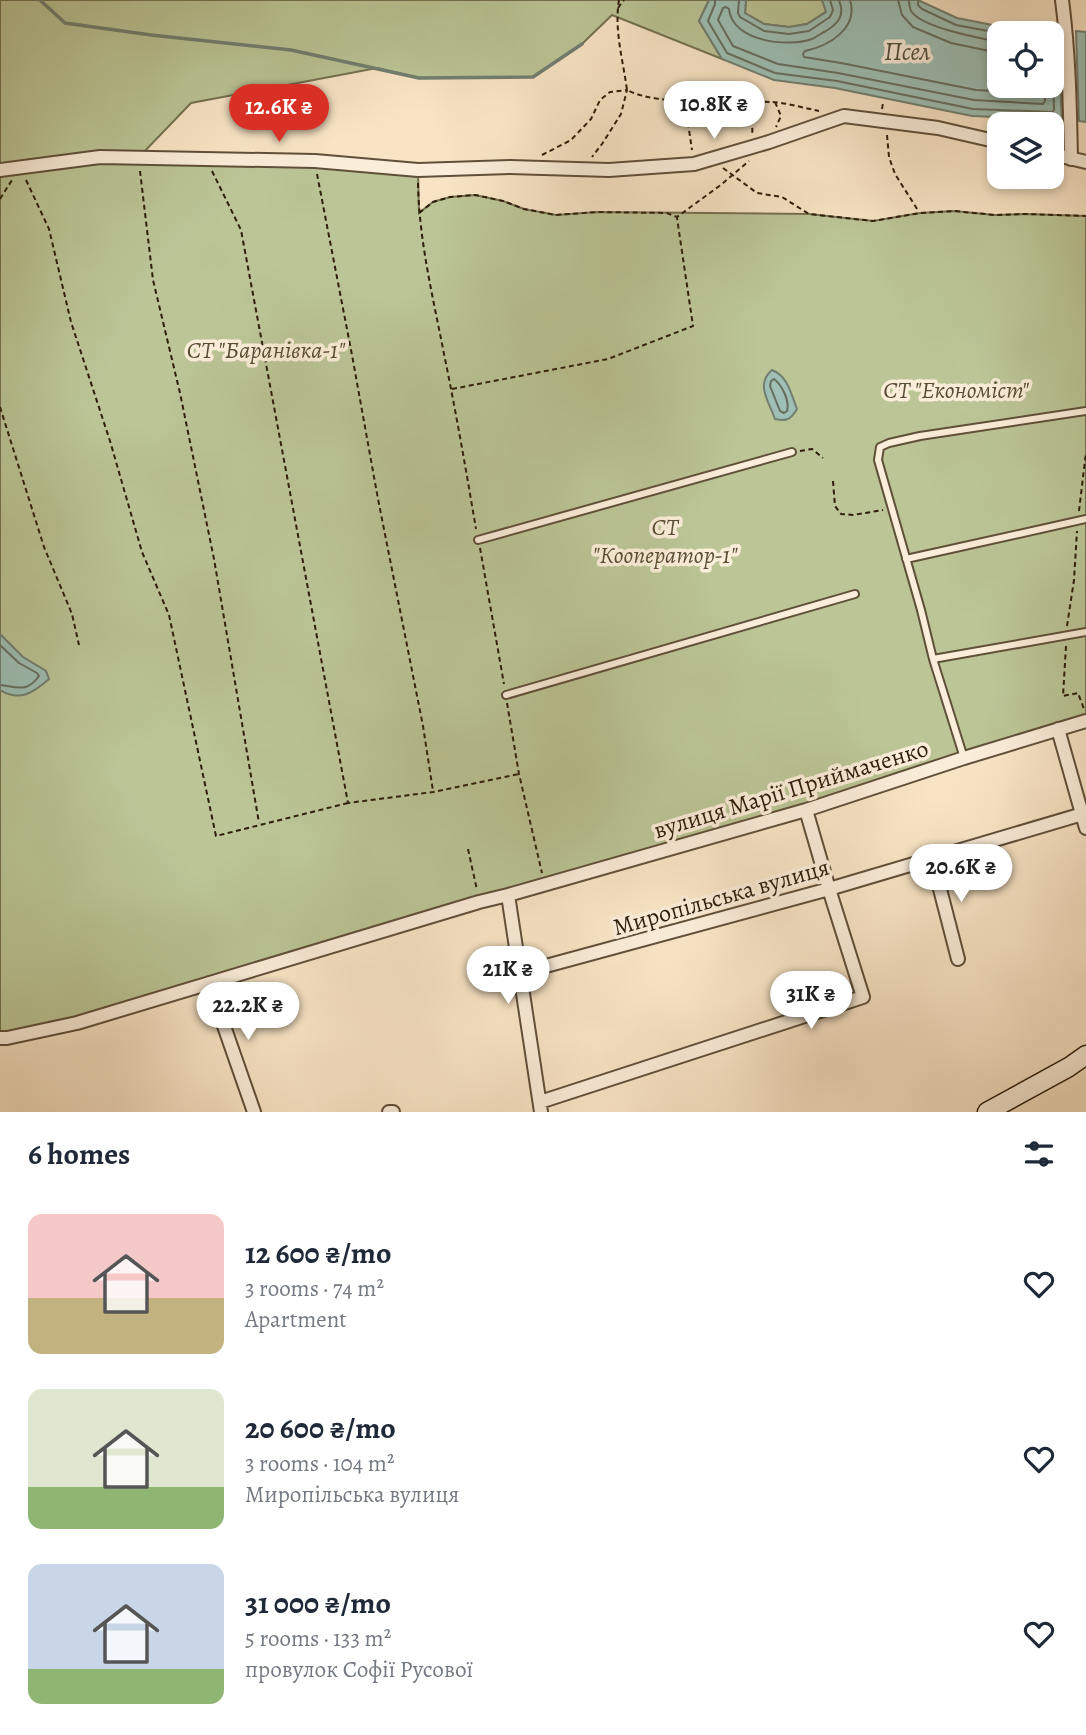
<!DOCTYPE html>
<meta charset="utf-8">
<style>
:root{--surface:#fff;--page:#f6f6f7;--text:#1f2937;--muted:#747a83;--accent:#d93025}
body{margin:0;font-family:Alegreya,serif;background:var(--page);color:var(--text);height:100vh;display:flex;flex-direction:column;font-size:26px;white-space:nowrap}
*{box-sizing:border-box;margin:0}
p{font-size:23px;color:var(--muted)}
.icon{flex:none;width:38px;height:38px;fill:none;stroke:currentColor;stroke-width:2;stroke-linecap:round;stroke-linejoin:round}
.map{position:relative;height:1112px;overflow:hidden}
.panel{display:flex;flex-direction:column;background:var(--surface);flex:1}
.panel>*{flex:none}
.controls{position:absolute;left:987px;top:21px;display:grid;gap:14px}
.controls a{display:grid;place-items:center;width:77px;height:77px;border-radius:14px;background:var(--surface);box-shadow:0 4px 10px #0003;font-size:35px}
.price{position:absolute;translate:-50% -60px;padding:0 16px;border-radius:24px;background:#fff;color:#222;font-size:23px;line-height:46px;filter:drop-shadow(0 2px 4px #0008)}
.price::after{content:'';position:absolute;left:50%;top:42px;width:21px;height:16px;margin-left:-10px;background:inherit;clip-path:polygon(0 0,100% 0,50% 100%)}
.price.active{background:var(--accent);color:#fff}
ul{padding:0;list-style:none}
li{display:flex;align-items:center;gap:21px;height:175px;padding:0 28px}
li span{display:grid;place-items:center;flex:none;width:196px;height:140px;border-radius:14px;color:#555}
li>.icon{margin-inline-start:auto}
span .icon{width:84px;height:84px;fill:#fffc;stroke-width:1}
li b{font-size:30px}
h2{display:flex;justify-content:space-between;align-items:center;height:84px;padding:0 28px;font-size:30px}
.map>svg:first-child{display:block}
</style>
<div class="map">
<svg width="1086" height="1112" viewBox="0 0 1086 1112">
<rect width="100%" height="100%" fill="#f8e4c5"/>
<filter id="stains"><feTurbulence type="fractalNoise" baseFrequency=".00286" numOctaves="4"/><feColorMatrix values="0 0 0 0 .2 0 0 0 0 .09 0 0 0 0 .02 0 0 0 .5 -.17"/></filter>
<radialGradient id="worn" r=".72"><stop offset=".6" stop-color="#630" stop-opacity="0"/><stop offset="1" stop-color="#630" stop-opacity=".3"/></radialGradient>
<path fill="#bbc596" stroke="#747150" stroke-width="2" d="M 0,0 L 709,0 L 699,21 L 722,59 L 612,15 L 582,44 L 533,77 L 419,78 L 377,68 L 191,103 L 139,157 L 418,170 L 419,213 L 433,202 L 450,197 L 475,195 L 503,201 L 524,209 L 556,215 L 597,212 L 809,214 L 873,221 L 920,213 L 954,211 L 995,215 L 1026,214 L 1086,216 L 1086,721 L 78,1023 L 0,1038 Z
M 746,0 L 822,0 L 827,11 L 807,24 L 789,27 L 764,24 L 745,13 Z"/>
<path fill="#9dbfb5" stroke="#717e71" stroke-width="2" fill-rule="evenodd" d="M 709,0 L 746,0 L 745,13 L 764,24 L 789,27 L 807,24 L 826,12 L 822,0 L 918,0 L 957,18 L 1018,30 L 1057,30 L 1062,120 L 972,116 L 835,88 L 774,80 L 722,59 L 699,21 ZM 1052,33 L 1052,86 L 999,86 L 999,33 Z
M 1076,31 L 1086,32 L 1086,122 L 1079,121 Z
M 772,370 C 788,376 791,394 797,409 C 791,419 787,422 775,419 C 769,402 755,384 772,370 Z
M 0,634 L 23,657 L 46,671 L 49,679 C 33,693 20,702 0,690 Z"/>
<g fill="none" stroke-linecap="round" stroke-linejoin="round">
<path stroke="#666e60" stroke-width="2" d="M 715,0 L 715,4 L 708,21 L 727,53 L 775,73 L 837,81 L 973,109 L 1053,112 L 1054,109 L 1052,49
M 739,0 L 738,13 L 740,17 L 764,31 L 789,34 L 809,31 L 830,17 L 833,10 L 830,0
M 839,0 C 845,15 839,23 826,31 C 821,33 817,37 812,39 C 787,48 732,41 729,9 L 726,7 L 723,8 L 718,20 L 733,46 L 778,64 L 838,73 L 974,100 L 1043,104 L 1045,101 L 1045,86
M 850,0 C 859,28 829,46 805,51 L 803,54 L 804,57 L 841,63 L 976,90 L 1031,93 L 1034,91 L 1035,86
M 898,0 L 902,15 L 913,27 L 951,43 L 999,53
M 909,0 C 909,5 909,6 911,11 C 922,28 980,38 999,42
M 918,0 L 918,5 L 922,9 L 956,25 L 999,33
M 774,379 C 782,385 790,401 787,411 L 784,413 L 780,411 L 770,386 L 771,381 Z
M 0,645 L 19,663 L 37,673 L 39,676 C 27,693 17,687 0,685"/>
<path stroke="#717e71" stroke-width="3.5" d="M 40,0 L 65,23 L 151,35 L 291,50 L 419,78 L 533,77 L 582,44"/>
<g stroke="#604f39" stroke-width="10">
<path id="service" d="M 478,540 L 792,452
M 906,559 L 1086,519
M 933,659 L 1086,632
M 506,695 L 855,594
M 964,758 L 933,659 L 921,610 L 878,460 L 880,447 L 889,443 L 920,436 L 1086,411"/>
</g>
<g stroke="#604f39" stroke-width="16">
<path id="minor" d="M 1062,0 C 1069,53 1070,106 1071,159
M 1052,154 L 1086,162
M 0,170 L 100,157 L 315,161 L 418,170 L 510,167 L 609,170 L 694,164 L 769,142 L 844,116 L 938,128 L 999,142
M 1058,729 L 1086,828
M 932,858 L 958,959
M 508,895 L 541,1112
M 520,973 L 829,889 L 1086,813
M 209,983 L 254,1112
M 0,1038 L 7,1038 L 77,1023 L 479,902 L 508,895 L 806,810 L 964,758 L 1086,721
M 540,1102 L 863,997 L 829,889 L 806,810
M 389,1112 L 393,1112"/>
</g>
<g stroke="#2e1d0a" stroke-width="21">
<path id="secondary" d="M 987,1112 L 1069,1067 L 1086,1055"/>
</g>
<path stroke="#2e1d0a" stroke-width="2" stroke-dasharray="5 3.5" stroke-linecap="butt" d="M 619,0 C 614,30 623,60 627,90 C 660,107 733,100 772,102 C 787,103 804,108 819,111
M 618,8 L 624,0
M 674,101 L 688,123 L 692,150
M 775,102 L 781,116 L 776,127
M 721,103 C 738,109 755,114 752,135
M 882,109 L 883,103
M 887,135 L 889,157 L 895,174 L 919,212
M 542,155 L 571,140 L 591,119 L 600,100 L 610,92 L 627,90 L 621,114 L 602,144 L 592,157
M 723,168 L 757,193 L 782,197 L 809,214 L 873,221 L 920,213 L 954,211 L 995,215 L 1026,214 L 1086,216
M 140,171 L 153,280 L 180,393 L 214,559 L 259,823
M 212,171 L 241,230 L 348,803 L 433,792 L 519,774
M 317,174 L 352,355 L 378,499 L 423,726 L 433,791
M 26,180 L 49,229 L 71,322 L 110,441 L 142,552 L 169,615 L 216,836 L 348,803
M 418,183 C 419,241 433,297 444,354 C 456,412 466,470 476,529
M 0,199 L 12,180
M 419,213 L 433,202 L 450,197 L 475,195 L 503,201 L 524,209 L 556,215 L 597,212 L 667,213 L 677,217 L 722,184 L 749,161
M 452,389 L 608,359 L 693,326 L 677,218
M 0,407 L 44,547 L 72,614 L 79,645
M 800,451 L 812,449 L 823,458
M 833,481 L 835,506 L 841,514 L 853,515 L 883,510
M 1079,511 L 1086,452
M 480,548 L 504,684
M 1067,626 L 1074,580 L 1077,531
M 1066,646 L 1063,696 L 1078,693 L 1084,709
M 507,703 L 519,774 L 542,873
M 468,849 L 477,890"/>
<use href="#service" stroke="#faedd9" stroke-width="6"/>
<use href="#minor" stroke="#faedd9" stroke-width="12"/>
<use href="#secondary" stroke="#faedd9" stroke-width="18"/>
</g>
<g text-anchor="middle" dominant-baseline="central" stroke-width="7" stroke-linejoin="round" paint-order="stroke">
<g font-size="24" font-style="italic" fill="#584f34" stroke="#faedd9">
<text x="266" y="350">СТ "Баранівка-1"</text>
<text x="956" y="390">СТ "Економіст"</text>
<text x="665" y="527">СТ<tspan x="665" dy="28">"Кооператор-1"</tspan></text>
</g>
<g font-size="24" fill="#2e1d0a" stroke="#faedd9">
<text transform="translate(791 789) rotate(-17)">вулиця Марії Приймаченко</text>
<text transform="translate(721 897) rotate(-16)">Миропільська вулиця</text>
</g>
<g font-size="26" font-style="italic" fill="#4f4e3d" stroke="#faedd9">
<text x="907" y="51">Псел</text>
</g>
</g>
<rect width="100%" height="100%" filter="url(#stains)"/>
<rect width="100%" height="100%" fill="url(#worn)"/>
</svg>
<div class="controls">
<a><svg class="icon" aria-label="locate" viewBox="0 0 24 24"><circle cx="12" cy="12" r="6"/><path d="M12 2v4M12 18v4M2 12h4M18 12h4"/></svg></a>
<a><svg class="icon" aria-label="layers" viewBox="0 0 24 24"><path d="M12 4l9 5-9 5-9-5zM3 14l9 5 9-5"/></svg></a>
</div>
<b class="price" style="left:714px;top:141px">10.8K ₴</b>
<b class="price active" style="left:279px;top:144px">12.6K ₴</b>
<b class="price" style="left:961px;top:904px">20.6K ₴</b>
<b class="price" style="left:508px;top:1006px">21K ₴</b>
<b class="price" style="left:811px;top:1031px">31K ₴</b>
<b class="price" style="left:248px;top:1042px">22.2K ₴</b>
</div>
<section class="panel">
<h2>6 homes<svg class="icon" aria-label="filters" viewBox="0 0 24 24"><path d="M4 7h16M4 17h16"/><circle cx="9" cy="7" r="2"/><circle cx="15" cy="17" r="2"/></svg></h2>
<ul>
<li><span style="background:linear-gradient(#f6c9c9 60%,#c2b280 0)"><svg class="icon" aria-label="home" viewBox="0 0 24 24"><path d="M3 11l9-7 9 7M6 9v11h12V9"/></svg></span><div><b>12 600 ₴/mo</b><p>3 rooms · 74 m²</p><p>Apartment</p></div><svg class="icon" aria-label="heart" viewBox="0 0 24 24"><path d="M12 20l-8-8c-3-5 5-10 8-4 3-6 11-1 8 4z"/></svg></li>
<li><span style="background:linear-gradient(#dfe7d0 70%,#8fb573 0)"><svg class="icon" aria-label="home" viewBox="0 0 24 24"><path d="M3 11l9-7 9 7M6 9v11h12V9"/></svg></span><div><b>20 600 ₴/mo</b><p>3 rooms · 104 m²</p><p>Миропільська вулиця</p></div><svg class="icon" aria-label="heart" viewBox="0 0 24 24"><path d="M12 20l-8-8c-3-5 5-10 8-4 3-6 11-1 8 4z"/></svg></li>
<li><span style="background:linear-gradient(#c9d6e8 75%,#8fb573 0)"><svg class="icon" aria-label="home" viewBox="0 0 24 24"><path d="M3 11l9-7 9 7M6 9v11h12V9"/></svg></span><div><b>31 000 ₴/mo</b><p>5 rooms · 133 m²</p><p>провулок Софії Русової</p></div><svg class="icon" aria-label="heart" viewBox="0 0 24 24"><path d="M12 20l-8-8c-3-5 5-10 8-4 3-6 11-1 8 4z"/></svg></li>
</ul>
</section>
